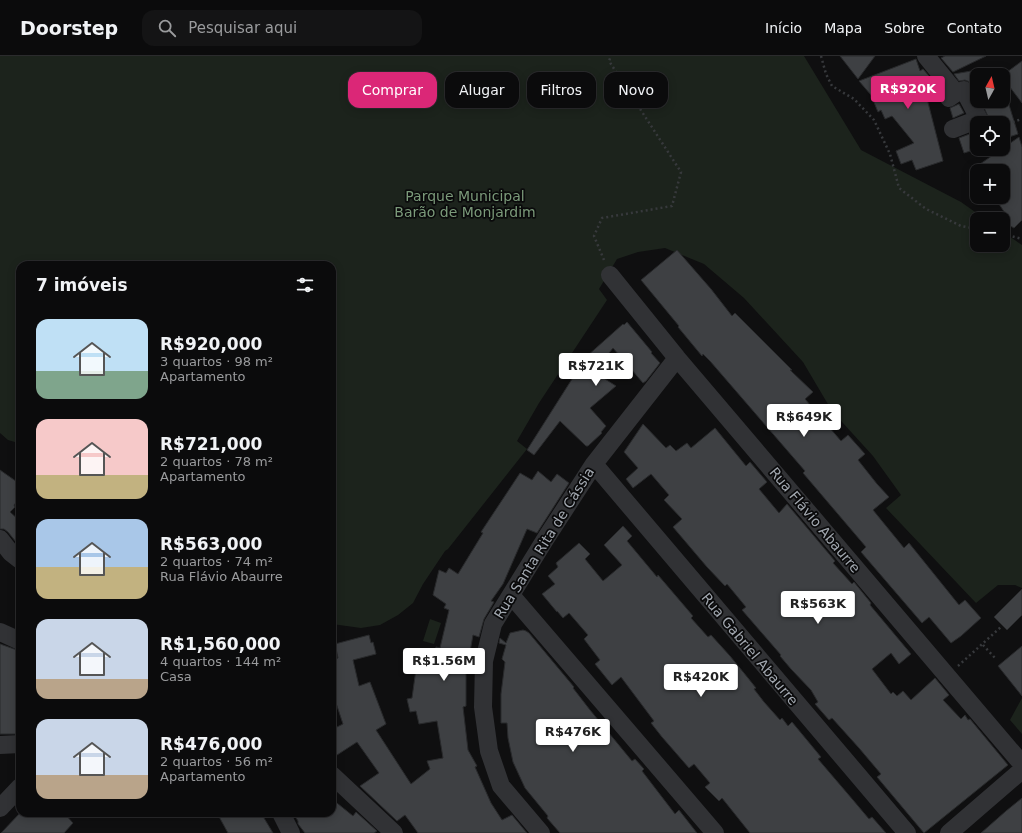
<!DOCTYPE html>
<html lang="pt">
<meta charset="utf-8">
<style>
:root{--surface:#0b0b0c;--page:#141415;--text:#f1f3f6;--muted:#9a9b9d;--line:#2b2b2d;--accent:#db2777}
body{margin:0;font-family:"DejaVu Sans",sans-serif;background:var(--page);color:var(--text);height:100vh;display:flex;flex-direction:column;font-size:15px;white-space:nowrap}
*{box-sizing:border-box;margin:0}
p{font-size:13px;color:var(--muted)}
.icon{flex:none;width:22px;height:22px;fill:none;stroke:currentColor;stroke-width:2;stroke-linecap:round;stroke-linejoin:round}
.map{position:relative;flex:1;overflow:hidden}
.panel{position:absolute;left:16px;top:205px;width:320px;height:556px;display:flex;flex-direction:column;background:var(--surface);border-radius:12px;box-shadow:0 2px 10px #0003,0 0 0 1px var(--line)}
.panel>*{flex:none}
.top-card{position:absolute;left:348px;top:16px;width:380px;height:36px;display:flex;gap:8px}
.needle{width:26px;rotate:8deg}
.fabs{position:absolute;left:970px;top:12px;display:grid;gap:8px}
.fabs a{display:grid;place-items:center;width:40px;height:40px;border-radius:8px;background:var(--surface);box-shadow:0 2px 10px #0003,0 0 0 1px var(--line);font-size:20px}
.price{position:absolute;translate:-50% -34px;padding:0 9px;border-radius:4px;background:#fff;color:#222;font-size:13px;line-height:26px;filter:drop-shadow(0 1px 2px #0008)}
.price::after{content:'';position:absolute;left:50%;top:24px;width:12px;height:9px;margin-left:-6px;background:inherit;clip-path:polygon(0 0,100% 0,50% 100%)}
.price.active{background:var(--accent);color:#fff}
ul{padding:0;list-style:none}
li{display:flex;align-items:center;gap:12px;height:100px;padding:0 20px}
li span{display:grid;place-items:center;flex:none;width:112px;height:80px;border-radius:12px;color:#555}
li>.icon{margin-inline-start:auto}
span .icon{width:48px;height:48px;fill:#fffc;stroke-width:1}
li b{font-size:17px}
h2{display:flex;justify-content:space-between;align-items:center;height:48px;padding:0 20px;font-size:17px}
.tag{padding:0 14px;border-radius:12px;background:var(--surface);box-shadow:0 2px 10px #0003,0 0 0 1px var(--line);font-size:14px;line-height:36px}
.tag.active{background:var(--accent);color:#fff}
header{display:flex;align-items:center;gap:24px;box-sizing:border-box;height:56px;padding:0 20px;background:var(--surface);border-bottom:1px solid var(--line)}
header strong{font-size:19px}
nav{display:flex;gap:22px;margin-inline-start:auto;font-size:14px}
.search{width:280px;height:36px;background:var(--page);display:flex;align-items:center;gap:10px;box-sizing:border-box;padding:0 14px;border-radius:12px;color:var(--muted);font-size:15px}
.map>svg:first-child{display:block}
</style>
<header>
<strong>Doorstep</strong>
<div class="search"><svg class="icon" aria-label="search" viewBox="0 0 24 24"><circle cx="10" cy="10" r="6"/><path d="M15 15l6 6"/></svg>Pesquisar aqui</div>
<nav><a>Início</a><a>Mapa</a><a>Sobre</a><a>Contato</a></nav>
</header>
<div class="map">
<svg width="1022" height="777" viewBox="0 0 1022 777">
<rect width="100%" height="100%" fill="#0f0f10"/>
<path fill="#1c231c" d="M 0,0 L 804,0 L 861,94 L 961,146 L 985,163 L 977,163 L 977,189 L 1003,189 L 1003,176 L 1022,189 L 1022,532 L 1015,529 L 998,529 L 976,547 L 886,452 L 901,439 L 873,400 L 832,355 L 803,306 L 744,242 L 704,208 L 665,192 L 638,196 L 617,203 L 599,233 L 607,244 L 539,347 L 517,385 L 527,393 L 448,493 L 445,495 L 423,528 L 413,547 L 398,559 L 380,569 L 361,572 L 332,568 L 332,209 L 20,209 L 20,394 L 15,386 L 8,384 L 0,377 Z
M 430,563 L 441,567 L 434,588 L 423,585 Z
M 1022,642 L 1022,678 L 1010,664 Z"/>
<path fill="#3e4043" stroke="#292a2c" d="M 840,0 L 875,0 L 858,23 Z
M 945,0 L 986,0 L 953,16 L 941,2 Z
M 916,3 L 920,15 L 923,13 L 935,27 L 924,31 L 943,105 L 916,114 L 912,104 L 901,108 L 896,95 L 914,87 L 892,60 L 885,63 L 881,54 L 878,56 L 871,39 L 859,25 Z
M 1022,5 L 1022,47 L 1003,22 L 1003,19 Z
M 977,14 L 977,36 L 970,26 L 965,24 L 959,25 L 954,18 Z
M 1003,39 L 1006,39 L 1018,78 L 1003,83 L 1003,67 L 991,67 L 981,45 L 1003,45 Z
M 959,48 L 964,57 L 953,62 L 950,52 Z
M 975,76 L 977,76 L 977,93 L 964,97 L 959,82 Z
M 1019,81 L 1022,91 L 1022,164 L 1014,172 L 1003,166 L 1003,163 L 998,163 L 1005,157 L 995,142 L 1003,141 L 1003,115 L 970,115 Z
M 677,194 L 711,233 L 732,260 L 735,257 L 792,314 L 790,314 L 813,336 L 805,343 L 841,385 L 848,379 L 865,398 L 858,404 L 877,428 L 889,441 L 873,454 L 904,492 L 909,487 L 959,549 L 965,544 L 981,562 L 961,580 L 951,587 L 929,561 L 922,567 L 861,496 L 866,491 L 803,417 L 805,415 L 710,305 L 703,298 L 702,300 L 678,271 L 679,270 L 641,224 Z
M 627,266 L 652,296 L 651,297 L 660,307 L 646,325 L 643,327 L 613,292 L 594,316 L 616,330 L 590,352 L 606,370 L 601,376 L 602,377 L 588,390 L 586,390 L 560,365 L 534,399 L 527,394 L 586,301 L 623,268 L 624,269 Z
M 643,368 L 666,392 L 670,389 L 676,395 L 687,387 L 691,392 L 715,372 L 746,410 L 750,406 L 767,426 L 759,433 L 779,457 L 787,448 L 835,505 L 833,507 L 852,528 L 854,526 L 871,547 L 870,549 L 911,598 L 899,608 L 891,597 L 872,613 L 891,638 L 893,636 L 897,640 L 903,635 L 911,644 L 935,622 L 949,639 L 943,644 L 961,663 L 965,659 L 968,664 L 970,663 L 1008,709 L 924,777 L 877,721 L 881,718 L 859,692 L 832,662 L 829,664 L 815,648 L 818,646 L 811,634 L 791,613 L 780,600 L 781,599 L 742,554 L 746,551 L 727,528 L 725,530 L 707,511 L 673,471 L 682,463 L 664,444 L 669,439 L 651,418 L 633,432 L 626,423 L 638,412 L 624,396 Z
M 0,414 L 20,428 L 20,442 L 14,449 L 15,451 L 10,456 L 20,465 L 20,491 L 8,476 L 4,473 L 0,473 Z
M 538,415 L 551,426 L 557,418 L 569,427 L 537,477 L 527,473 L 503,528 L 491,545 L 494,546 L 484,563 L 479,581 L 473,579 L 466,618 L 466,650 L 463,651 L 468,694 L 477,710 L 475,711 L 491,747 L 502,764 L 512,759 L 527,777 L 418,777 L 405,759 L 397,765 L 360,730 L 379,717 L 357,686 L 337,699 L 332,688 L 332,682 L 335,681 L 333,673 L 343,668 L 336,647 L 332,648 L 332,604 L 338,602 L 335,588 L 369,579 L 371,587 L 373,586 L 376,598 L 353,604 L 359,630 L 370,626 L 386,668 L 376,674 L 411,728 L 430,713 L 427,705 L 443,702 L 437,665 L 419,668 L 416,655 L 410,656 L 407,643 L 412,642 L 417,606 L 432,608 L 436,591 L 440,592 L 449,554 L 444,552 L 446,548 L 433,539 L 439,514 L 446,517 L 449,512 L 458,518 L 483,477 L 481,476 L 520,417 L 532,424 Z
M 623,470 L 632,480 L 627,485 L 657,521 L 658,519 L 693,560 L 691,562 L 708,581 L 711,579 L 730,600 L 748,622 L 756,632 L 754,633 L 764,646 L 780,664 L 782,662 L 788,670 L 792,666 L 821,701 L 818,703 L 853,744 L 869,763 L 872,761 L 886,777 L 750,777 L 722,742 L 719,745 L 705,731 L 710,727 L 694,708 L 689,712 L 662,681 L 651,667 L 654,665 L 621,621 L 612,629 L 595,608 L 600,604 L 584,583 L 588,579 L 569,557 L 563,562 L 557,555 L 557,556 L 542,538 L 555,528 L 548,520 L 558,511 L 556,507 L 579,487 L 590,498 L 585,503 L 603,525 L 622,509 L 604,489 Z
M 1022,533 L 1022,559 L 1007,574 L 994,561 Z
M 523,574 L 526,575 L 529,577 L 574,631 L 573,632 L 590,654 L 632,705 L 635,703 L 644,713 L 642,715 L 675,758 L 679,754 L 697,777 L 560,777 L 547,762 L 548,760 L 525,732 L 513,706 L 508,682 L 507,667 L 501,667 L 501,638 L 505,606 L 502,603 L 506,589 L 499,587 L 500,582 L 506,587 L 510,577 Z
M 0,588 L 20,595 L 20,678 L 0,678 Z
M 1022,590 L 1022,640 L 998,610 Z
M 1022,742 L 1022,777 L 981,777 L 1006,755 Z
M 332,743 L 353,760 L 356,756 L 377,775 L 374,777 L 305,777 L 298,768 L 298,765 L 293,757 L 332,757 Z
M 20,757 L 64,757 L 73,767 L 64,777 L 1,777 Z
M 217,757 L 261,757 L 273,777 L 228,777 Z"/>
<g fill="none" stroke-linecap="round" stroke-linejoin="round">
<path stroke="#37393c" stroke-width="2.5" stroke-dasharray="2 3" stroke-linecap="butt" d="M 821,0 L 826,18 L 832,30 L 854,43 L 874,64 L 890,98 L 899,132 L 926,153 L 961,170 L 977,173
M 1003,69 L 1022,63
M 1003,178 L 1022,183
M 604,204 L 594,180 L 602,162 L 672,150 L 681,116 L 609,5 L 611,0
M 983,589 L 995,602
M 958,610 L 1002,570"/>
<path stroke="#313235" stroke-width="18" d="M 926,0 L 956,37
M 949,42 L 956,37 L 964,34 L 981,67
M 953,73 L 979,63
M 610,219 L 677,302 L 1022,708
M 594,408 L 907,777
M 0,483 L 11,497 L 20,504
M 511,539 L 715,777
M 0,576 L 20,585
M 0,689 L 20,688
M 332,719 L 394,777
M 0,752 L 20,731
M 281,757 L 291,777
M 541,777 L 501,730 L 489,695 L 483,651 L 484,605 L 493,568 L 546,482 L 594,408 L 677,302
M 949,777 L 1022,714"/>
</g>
<g text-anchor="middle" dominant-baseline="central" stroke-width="3.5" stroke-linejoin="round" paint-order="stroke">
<g font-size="14" fill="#7b9a7a" stroke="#0a0a0b">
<text x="465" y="140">Parque Municipal<tspan x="465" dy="16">Barão de Monjardim</tspan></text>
</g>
<g font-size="14" fill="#a2a8b0" stroke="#0a0a0b">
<text transform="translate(815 464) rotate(50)">Rua Flávio Abaurre</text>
<text transform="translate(544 487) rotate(-58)">Rua Santa Rita de Cássia</text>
<text transform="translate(750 593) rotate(50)">Rua Gabriel Abaurre</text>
</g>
</g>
</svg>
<div class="fabs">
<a><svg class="needle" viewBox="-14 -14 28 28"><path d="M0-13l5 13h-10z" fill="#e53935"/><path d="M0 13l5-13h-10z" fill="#9a9b9d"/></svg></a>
<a><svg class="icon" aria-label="locate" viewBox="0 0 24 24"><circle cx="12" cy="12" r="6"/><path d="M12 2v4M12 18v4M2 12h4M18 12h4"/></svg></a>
<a>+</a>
<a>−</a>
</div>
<b class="price active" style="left:908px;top:54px">R$920K</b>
<b class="price" style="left:596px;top:331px">R$721K</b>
<b class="price" style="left:804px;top:382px">R$649K</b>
<b class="price" style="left:818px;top:569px">R$563K</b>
<b class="price" style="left:444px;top:626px">R$1.56M</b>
<b class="price" style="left:701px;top:642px">R$420K</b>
<b class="price" style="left:573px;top:697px">R$476K</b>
<div class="top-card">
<a class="tag active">Comprar</a>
<a class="tag">Alugar</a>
<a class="tag">Filtros</a>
<a class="tag">Novo</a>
</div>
<section class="panel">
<h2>7 imóveis<svg class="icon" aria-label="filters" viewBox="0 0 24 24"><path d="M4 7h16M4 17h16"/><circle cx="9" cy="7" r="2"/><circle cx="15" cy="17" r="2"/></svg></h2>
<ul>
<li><span style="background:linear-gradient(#bfe0f5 65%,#7fa58c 0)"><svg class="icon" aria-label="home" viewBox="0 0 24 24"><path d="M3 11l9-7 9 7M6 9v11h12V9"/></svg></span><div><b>R$920,000</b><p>3 quartos · 98 m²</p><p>Apartamento</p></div></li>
<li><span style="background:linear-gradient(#f6c9c9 70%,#c2b280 0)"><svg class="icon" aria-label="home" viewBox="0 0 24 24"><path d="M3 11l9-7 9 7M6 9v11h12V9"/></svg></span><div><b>R$721,000</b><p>2 quartos · 78 m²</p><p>Apartamento</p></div></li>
<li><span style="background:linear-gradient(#a9c7e8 60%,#c2b280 0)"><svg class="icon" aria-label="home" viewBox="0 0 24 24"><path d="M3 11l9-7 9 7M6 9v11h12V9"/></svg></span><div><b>R$563,000</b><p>2 quartos · 74 m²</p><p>Rua Flávio Abaurre</p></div></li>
<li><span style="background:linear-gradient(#c9d6e8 75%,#b9a48a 0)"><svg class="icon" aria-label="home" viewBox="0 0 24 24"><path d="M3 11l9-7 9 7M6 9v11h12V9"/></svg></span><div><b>R$1,560,000</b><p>4 quartos · 144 m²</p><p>Casa</p></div></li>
<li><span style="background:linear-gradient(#c9d6e8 70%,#b9a48a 0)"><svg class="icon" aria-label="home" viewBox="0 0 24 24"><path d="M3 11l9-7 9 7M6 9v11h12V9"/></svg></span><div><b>R$476,000</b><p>2 quartos · 56 m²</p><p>Apartamento</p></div></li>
</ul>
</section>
</div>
